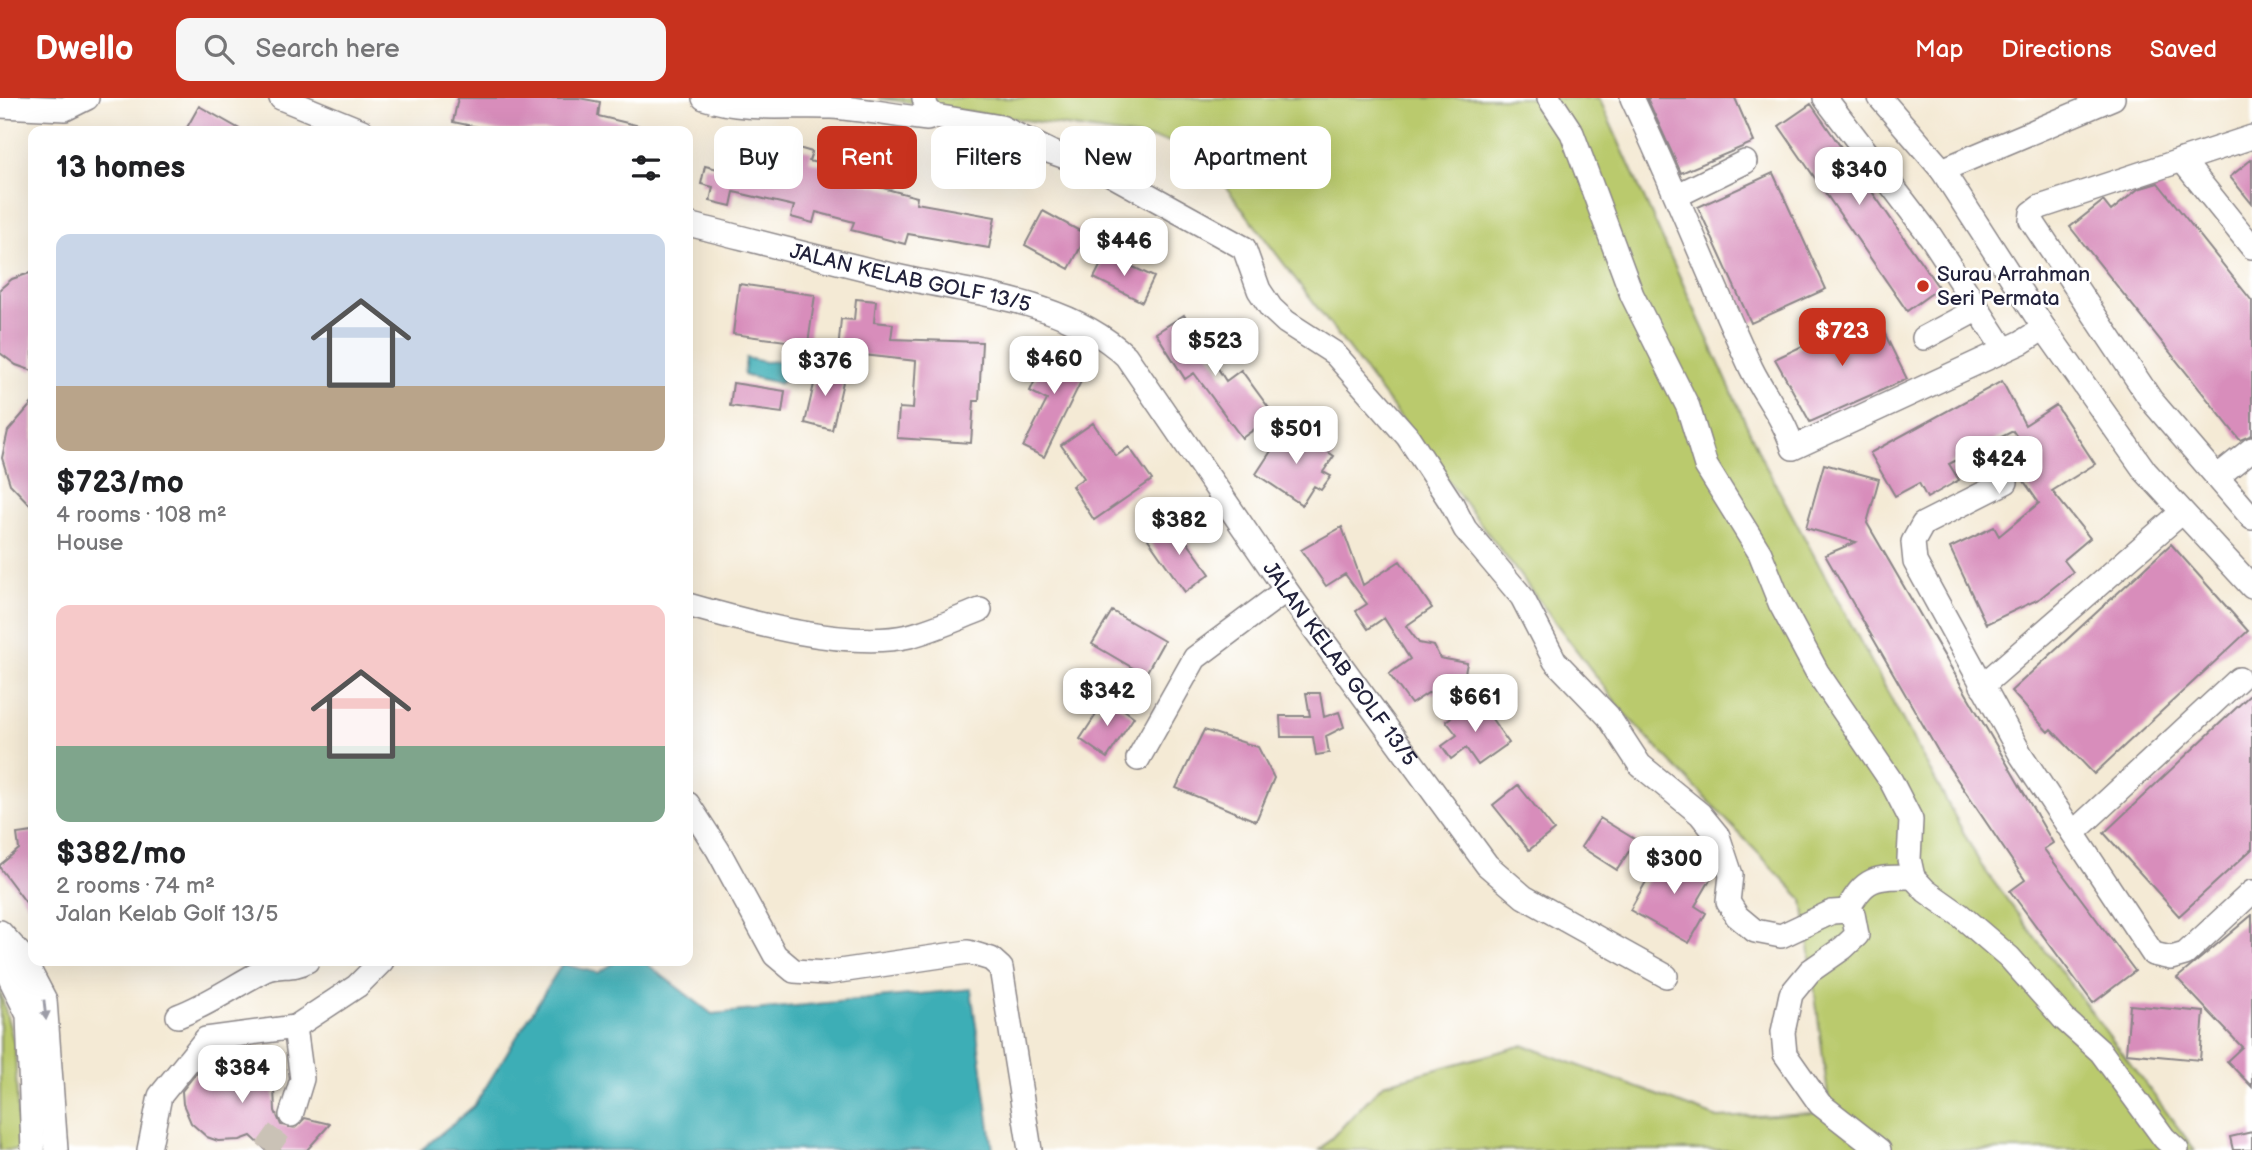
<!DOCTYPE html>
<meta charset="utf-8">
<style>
:root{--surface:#fff;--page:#f6f6f6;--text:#202124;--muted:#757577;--accent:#c8321e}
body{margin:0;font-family:"Balsamiq Sans",sans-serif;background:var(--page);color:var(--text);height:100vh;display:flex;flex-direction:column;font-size:26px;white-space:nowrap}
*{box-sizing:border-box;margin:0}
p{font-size:23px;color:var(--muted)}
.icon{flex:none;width:38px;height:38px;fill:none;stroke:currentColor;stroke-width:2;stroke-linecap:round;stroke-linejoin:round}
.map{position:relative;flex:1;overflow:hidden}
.panel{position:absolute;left:28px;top:28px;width:665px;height:840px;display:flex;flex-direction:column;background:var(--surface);border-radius:14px;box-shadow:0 7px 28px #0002}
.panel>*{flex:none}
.guide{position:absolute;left:714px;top:28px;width:665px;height:63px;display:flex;gap:14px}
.price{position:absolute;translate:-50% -60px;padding:0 16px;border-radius:14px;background:#fff;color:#222;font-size:23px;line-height:46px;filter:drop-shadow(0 2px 4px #0008)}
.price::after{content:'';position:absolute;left:50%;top:42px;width:21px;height:16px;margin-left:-10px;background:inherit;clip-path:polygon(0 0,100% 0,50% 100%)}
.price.active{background:var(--accent);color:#fff}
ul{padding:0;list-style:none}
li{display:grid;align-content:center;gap:14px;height:371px;padding:0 28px}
li span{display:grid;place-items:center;height:217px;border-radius:14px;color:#555}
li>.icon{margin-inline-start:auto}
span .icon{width:126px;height:126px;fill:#fffc;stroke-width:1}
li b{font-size:30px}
h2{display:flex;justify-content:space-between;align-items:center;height:84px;padding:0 28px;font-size:30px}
.pill{padding:0 24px;border-radius:14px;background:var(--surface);box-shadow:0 7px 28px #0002;font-size:24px;line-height:63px}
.pill.active{background:var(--accent);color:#fff}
header{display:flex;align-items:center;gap:42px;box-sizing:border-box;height:98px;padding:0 35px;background:var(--accent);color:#fff}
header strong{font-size:33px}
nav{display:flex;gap:38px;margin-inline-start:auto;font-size:24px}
.search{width:490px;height:63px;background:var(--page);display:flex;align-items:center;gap:18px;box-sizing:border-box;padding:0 24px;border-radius:14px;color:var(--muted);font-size:26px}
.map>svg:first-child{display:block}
</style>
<header>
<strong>Dwello</strong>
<div class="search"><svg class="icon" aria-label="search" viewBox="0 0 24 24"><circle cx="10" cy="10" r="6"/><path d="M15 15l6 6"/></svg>Search here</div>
<nav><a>Map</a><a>Directions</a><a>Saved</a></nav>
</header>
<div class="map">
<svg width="2252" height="1052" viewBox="0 0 2252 1052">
<rect width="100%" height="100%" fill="#fff"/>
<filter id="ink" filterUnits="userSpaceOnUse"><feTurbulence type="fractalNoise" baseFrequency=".0143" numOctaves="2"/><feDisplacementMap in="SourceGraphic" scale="14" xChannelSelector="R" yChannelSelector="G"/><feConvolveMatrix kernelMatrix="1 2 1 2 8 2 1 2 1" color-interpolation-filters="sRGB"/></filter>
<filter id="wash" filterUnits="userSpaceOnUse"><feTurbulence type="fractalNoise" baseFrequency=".00686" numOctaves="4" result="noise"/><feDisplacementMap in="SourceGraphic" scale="28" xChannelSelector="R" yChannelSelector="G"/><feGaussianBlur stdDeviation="1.57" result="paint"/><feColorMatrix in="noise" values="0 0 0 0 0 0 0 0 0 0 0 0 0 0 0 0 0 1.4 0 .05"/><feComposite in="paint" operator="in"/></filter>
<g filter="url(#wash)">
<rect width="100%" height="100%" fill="#f4ead5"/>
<path fill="#baca6d" stroke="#6e7654" stroke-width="2" d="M 878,0 L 1599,0 L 1763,363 L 1981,767 L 2195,1052 L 1320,1052 L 1383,986 L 1524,947 L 1718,1020 L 1830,1014 L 1803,802 L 1624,615 L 1194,47 Z
M 0,892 L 15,949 L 19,1052 L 0,1052 Z"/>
<path fill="#3caeb6" stroke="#2f6878" stroke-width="2" d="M 746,260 L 765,264 L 781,263 L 785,266 L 782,275 L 784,283 L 779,286 C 767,281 755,281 744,277 Z
M 617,863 L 643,863 L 712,916 L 971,891 L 993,1052 L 421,1052 L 474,1008 L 562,866 L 598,875 Z"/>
<g id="blocks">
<path fill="#d88dbb" d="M 458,0 L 579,0 L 600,4 L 598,18 L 640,28 L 639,33 L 497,33 L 453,24 Z
M 1647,0 L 1735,0 L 1754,44 L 1681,75 Z
M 1811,6 L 1939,190 L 1907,213 L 1779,28 Z
M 199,8 L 243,33 L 185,33 Z
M 795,49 L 812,54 L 809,63 L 846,72 L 844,80 L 917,99 L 916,105 L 995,119 L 989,150 L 908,136 L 905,146 L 851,132 L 854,124 L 816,114 L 813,125 L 791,119 L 794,108 L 734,94 L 731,108 L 710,103 L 713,89 L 701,86 L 705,68 L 752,79 L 756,64 L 789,72 Z
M 2252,61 L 2252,106 L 2230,79 Z
M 1773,75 L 1826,191 L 1751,225 L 1698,109 Z
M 2158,85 L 2252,203 L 2252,337 L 2240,342 L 2070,129 L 2103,103 L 2111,113 L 2138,91 Z
M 1043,113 L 1087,137 L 1069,171 L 1025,147 Z
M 1106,156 L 1154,179 L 1142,204 L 1094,180 Z
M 33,174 L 33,273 L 16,267 L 0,255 L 0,191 L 12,181 Z
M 739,186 L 815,197 L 808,246 L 733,236 Z
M 856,201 L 876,203 L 874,224 L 893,226 L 891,241 L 982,244 L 979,303 L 974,303 L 971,345 L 897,340 L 899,310 L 913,311 L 916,263 L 838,254 L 841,221 L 854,222 Z
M 1874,214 L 1907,281 L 1810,324 L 1775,261 Z
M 1184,217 L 1226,283 L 1241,272 L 1274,317 L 1242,340 L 1194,275 L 1185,281 L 1156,235 Z
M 1051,248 L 1089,267 L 1044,359 L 1023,349 L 1047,302 L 1030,293 Z
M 818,269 L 845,275 L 832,332 L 805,325 Z
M 2002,283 L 2025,327 L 2056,307 L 2095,366 L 2052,393 L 2090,440 L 2064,462 L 2073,474 L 2039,501 L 1986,526 L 1950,450 L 1994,429 L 1999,438 L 2039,405 L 2019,376 L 2035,366 L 2013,333 L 1949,366 L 1959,382 L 1927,400 L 1919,385 L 1895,398 L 1870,355 Z
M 733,285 L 785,293 L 782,315 L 730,308 Z
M 33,304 L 33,410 L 10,386 L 2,360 L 8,333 Z
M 1093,325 L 1116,358 L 1129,349 L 1152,382 L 1094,422 L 1072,388 L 1084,380 L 1061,347 Z
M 1288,327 L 1334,358 L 1323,374 L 1331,378 L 1321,392 L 1314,388 L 1302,407 L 1256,376 Z
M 1824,366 L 1879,381 L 1867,425 L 2053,745 L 2044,751 L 2135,873 L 2093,905 L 2010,793 L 2025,782 L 1938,653 L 1825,457 L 1856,444 L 1806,430 Z
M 1172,423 L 1210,476 L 1185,494 L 1148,441 Z
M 1342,429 L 1363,487 L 1400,463 L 1432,510 L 1406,528 L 1419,545 L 1434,548 L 1440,560 L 1467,565 L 1461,596 L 1428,595 L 1411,606 L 1389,576 L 1410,561 L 1384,520 L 1368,531 L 1356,513 L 1367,506 L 1345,476 L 1326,488 L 1301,452 Z
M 2171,446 L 2248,533 L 2094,676 L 2051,631 L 2048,634 L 2011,593 Z
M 1112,513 L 1164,543 L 1145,577 L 1092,546 Z
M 1306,595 L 1320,595 L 1324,619 L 1339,614 L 1344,629 L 1326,638 L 1329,655 L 1316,657 L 1313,639 L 1281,639 L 1280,618 L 1310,618 Z
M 2252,595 L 2252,751 L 2179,818 L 2104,735 Z
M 1107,600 L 1134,619 L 1107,660 L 1080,641 Z
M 1477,600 L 1509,645 L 1478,667 L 1466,650 L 1451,661 L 1442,648 L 1457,637 L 1446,623 Z
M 1204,632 L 1258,649 L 1274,680 L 1256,723 L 1176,690 Z
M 1518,687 L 1554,732 L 1529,752 L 1493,707 Z
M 1600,720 L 1636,742 L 1617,772 L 1581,749 Z
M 33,734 L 33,814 L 0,770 L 0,767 L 19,751 L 17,736 Z
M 1665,750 L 1713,777 L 1695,808 L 1706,815 L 1689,845 L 1630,812 Z
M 2252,817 L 2252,989 L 2227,963 L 2242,949 L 2177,880 Z
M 2130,907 L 2204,914 L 2200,962 L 2126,955 Z
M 235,952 L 246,955 L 264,969 L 274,990 L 275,1013 L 281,1027 L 295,1030 L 305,1020 L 330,1026 L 307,1052 L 266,1052 L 251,1038 L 240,1042 L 218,1043 L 207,1039 L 191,1025 L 183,1006 L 182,993 L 213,954 Z
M 2252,1034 L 2252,1052 L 2233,1052 L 2230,1039 Z"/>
</g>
</g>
<g filter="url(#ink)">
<use href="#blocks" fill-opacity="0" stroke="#8b8688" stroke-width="2"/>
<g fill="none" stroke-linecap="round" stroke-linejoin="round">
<path stroke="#cac2b6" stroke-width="23" stroke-dasharray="23 11" stroke-linecap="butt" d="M 266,1052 L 291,1017"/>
<g stroke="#8b8688" stroke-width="26">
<g id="minor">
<path d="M 281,0 L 362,33"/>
<path d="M 704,0 C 746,14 788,7 831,9 C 864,11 895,18 927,21 L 935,18"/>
<path d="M 924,0 L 927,11 L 935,18 L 1001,29 L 1051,54 L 1103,72 L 1244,150 L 1259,192 L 1271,210 L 1286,224 L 1334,255 L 1408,339 L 1452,406 L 1465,431 L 1522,499 L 1555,563 L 1608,618 L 1640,667 L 1700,716 L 1718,738 L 1731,777 L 1728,804 L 1737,818 L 1755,833 L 1781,838 L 1832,814 L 1847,813 L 1853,816 L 1857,837 L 1843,850 L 1810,873 L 1791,896 L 1783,934 L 1785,956 L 1820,1006 L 1879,1052"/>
<path d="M 1549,0 L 1572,35 L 1632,197 L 1688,309 L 1706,368 L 1760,455 L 1780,505 L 1817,574 L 1891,683 L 1911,722 L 1909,761 L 1913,779 L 1926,793 L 1960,817 L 2009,859 L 2064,921 L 2101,954 L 2164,1040 L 2177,1052"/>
<path d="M 1632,0 C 1674,89 1710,181 1751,270 C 1764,297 1784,320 1793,350 L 2022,244 L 2044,230"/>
<path d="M 1825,0 L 1931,139 L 2004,251"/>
<path d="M 1880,0 L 1942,72 L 2044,230 L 2145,373 L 2252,489"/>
<path d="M 0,8 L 65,11 L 87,0"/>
<path d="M 2252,39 L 2040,109 L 2032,115 L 2031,122 L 2151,302 L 2252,420"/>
<path d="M 2182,62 L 2252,149"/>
<path d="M 1942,72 L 2113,0"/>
<path d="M 1678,97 L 1745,64"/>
<path id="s1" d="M 688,126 C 755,143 823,161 891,177 C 970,196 1064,200 1126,258 L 1286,492 L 1487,767 L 1524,799 L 1666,878"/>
<path d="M 1924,240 L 1978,211"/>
<path d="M 2217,379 L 2252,351"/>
<path d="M 2006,384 L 1923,426 L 1913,444 L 1915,464 L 2021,657 L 2153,856 L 2171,860 L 2185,856 L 2252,794"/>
<path d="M 688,507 C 747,524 848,552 909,538 C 933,532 957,521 980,512"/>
<path d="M 1982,588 L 2181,415"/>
<path d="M 1138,661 L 1195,560 L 1286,492"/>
<path d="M 688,706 L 718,752 L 775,857 L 794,873 L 826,875 L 968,854 L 991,861 L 1001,870 L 1030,1052"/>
<path d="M 2073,735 L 2239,581"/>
<path d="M 1847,813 C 1865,778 1876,779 1913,779"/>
<path d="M 0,834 L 22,858 L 45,902 L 56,1052"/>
<path d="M 0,860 L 28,917 L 33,1052"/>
<path d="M 178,918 C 210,906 235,887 265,872 C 278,866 294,871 307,863"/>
<path d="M 291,1017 L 302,981 L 295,929"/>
<path d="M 149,1052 L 160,998 L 206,941 L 295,929 L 357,888 L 382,863"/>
</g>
</g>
<use href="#minor" stroke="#fff" stroke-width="23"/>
</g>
<defs><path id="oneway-solid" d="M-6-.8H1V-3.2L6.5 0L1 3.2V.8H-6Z" transform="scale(1.75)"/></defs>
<use fill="#9c9ca7" href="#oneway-solid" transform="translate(45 912) rotate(84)"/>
</g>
<circle fill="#c8321e" stroke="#fff" stroke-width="2.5" cx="1923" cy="188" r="7"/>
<g text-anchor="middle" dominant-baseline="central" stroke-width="5" stroke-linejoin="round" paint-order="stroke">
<g font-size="21" fill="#22223b" stroke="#fff" text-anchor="start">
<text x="1937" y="176">Surau Arrahman<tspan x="1937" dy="24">Seri Permata</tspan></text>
</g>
<g font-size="21" fill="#22223b" stroke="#fff">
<text stroke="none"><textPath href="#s1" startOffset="229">JALAN KELAB GOLF 13/5</textPath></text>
<text stroke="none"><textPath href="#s1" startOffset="836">JALAN KELAB GOLF 13/5</textPath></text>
</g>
</g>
</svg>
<b class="price" style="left:1859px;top:109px">$340</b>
<b class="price" style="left:1124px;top:180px">$446</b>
<b class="price active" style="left:1842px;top:270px">$723</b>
<b class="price" style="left:1215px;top:280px">$523</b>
<b class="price" style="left:1054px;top:298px">$460</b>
<b class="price" style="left:825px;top:300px">$376</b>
<b class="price" style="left:1296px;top:368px">$501</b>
<b class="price" style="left:1999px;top:398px">$424</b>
<b class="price" style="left:1179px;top:459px">$382</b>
<b class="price" style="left:1107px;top:630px">$342</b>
<b class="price" style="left:1475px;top:636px">$661</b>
<b class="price" style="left:1674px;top:798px">$300</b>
<b class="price" style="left:242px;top:1007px">$384</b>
<div class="guide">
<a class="pill">Buy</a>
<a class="pill active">Rent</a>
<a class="pill">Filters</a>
<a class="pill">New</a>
<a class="pill">Apartment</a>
</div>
<section class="panel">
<h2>13 homes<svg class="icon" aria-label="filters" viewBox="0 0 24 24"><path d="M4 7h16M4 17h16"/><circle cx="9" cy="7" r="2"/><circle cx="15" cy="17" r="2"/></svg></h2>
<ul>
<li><span style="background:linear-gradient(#c9d6e8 70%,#b9a48a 0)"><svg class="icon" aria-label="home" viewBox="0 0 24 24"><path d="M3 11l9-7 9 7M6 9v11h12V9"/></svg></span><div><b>$723/mo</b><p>4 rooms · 108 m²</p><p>House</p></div></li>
<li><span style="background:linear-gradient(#f6c9c9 65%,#7fa58c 0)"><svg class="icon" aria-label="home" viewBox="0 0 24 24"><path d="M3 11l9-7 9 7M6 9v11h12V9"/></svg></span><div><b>$382/mo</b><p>2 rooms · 74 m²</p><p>Jalan Kelab Golf 13/5</p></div></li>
</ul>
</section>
</div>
